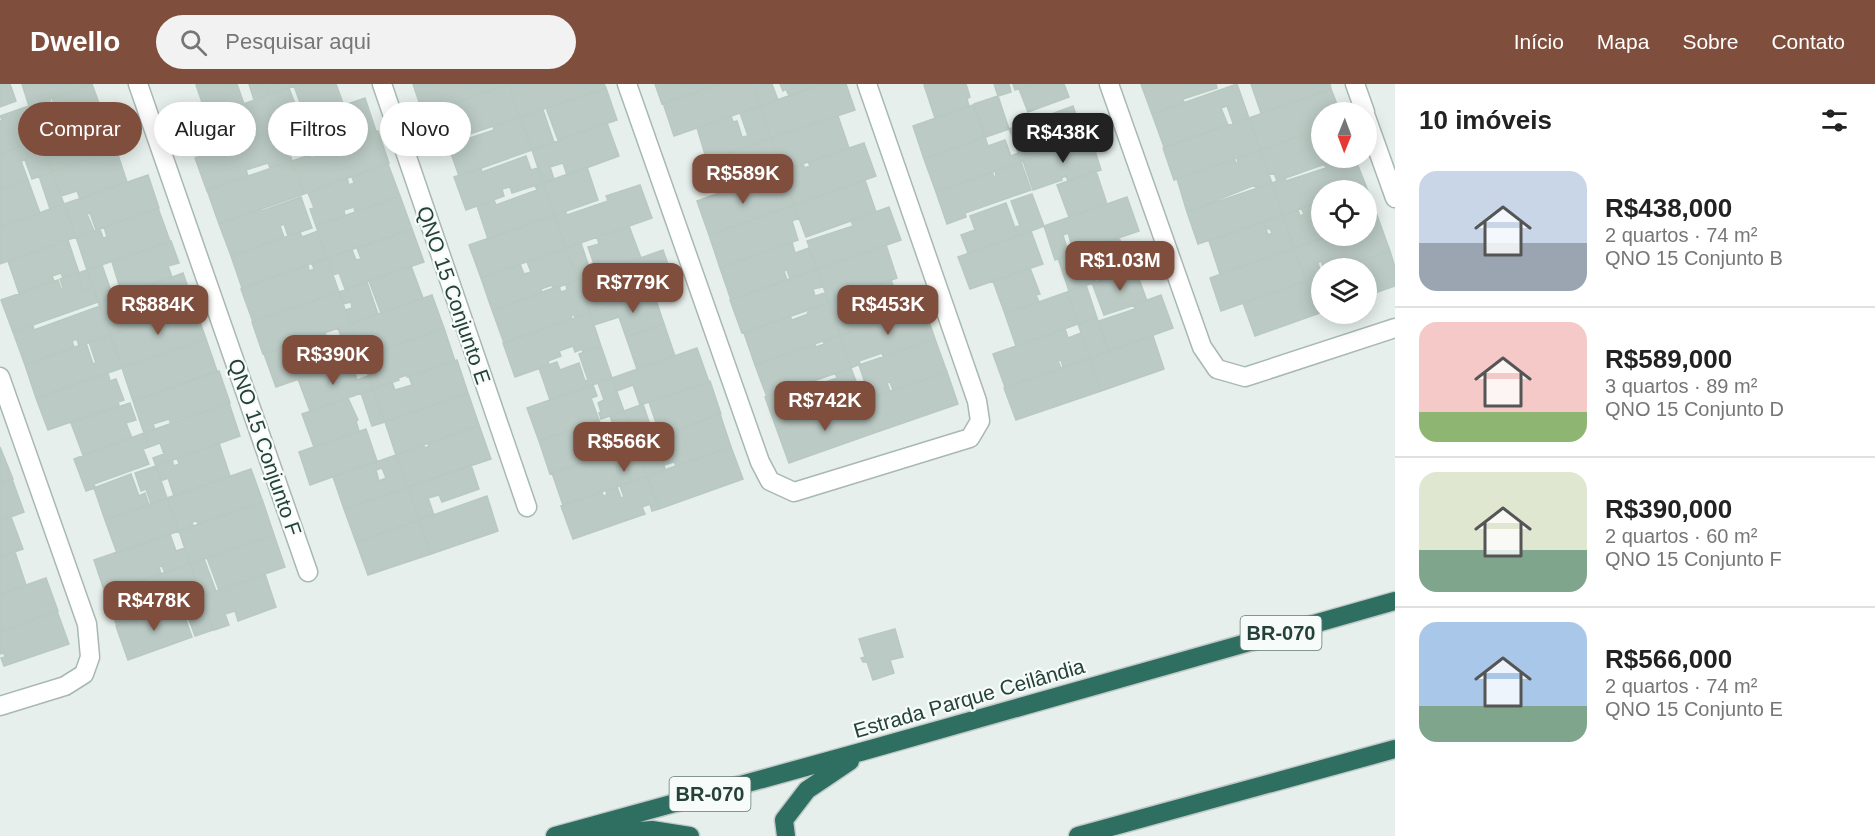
<!DOCTYPE html>
<html lang="pt">
<meta charset="utf-8">
<style>
:root{--surface:#fff;--page:#f2f2f2;--text:#222;--muted:#767676;--line:#e0e0e0;--accent:#804e3d}
body{margin:0;font-family:Arial,sans-serif;background:var(--page);color:var(--text);height:100vh;display:flex;flex-direction:column;font-size:22px;white-space:nowrap}
*{box-sizing:border-box;margin:0}
p{font-size:20px;color:var(--muted)}
.icon{flex:none;width:33px;height:33px;fill:none;stroke:currentColor;stroke-width:2;stroke-linecap:round;stroke-linejoin:round}
.map{position:relative;flex:1;overflow:hidden}
.drawer{display:flex;flex-direction:column;background:var(--surface);width:480px}
.drawer>*{flex:none}
.guide{position:absolute;left:18px;top:18px;width:570px;height:54px;display:flex;gap:12px}
.needle{width:39px;rotate:181deg}
.buttons{position:absolute;left:1311px;top:18px;display:grid;gap:12px}
.buttons a{display:grid;place-items:center;width:66px;height:66px;border-radius:50%;background:var(--surface);box-shadow:0 3px 15px #0003;font-size:30px}
.price{position:absolute;translate:-50% -51px;padding:0 14px;border-radius:12px;background:var(--accent);color:#fff;font-size:20px;line-height:39px;filter:drop-shadow(0 2px 3px #0008)}
.price::after{content:'';position:absolute;left:50%;top:36px;width:18px;height:14px;margin-left:-9px;background:inherit;clip-path:polygon(0 0,100% 0,50% 100%)}
.price.selected{background:#222;color:#fff}
ul{padding:0;list-style:none}
li{display:flex;align-items:center;gap:18px;height:150px;padding:0 24px}
li+li{border-top:2px solid var(--line)}
li span{display:grid;place-items:center;flex:none;width:168px;height:120px;border-radius:18px;color:#555}
li>.icon{margin-inline-start:auto}
span .icon{width:72px;height:72px;fill:#fffc;stroke-width:1}
li b{font-size:26px}
h2{display:flex;justify-content:space-between;align-items:center;height:72px;padding:0 24px;font-size:26px}
.tag{padding:0 21px;border-radius:27px;background:var(--surface);box-shadow:0 3px 15px #0003;font-size:21px;line-height:54px}
.tag.selected{background:var(--accent);color:#fff}
header{display:flex;align-items:center;gap:36px;box-sizing:border-box;height:84px;padding:0 30px;background:var(--accent);color:#fff}
header strong{font-size:28px}
nav{display:flex;gap:33px;margin-inline-start:auto;font-size:21px}
.search{width:420px;height:54px;background:var(--page);display:flex;align-items:center;gap:15px;box-sizing:border-box;padding:0 21px;border-radius:33px;color:var(--muted);font-size:22px}
main{display:flex;flex:1;min-height:0}
.map>svg:first-child{display:block}
</style>
<header>
<strong>Dwello</strong>
<div class="search"><svg class="icon" aria-label="search" viewBox="0 0 24 24"><circle cx="10" cy="10" r="6"/><path d="M15 15l6 6"/></svg>Pesquisar aqui</div>
<nav><a>Início</a><a>Mapa</a><a>Sobre</a><a>Contato</a></nav>
</header>
<main>
<div class="map">
<svg width="1395" height="752" viewBox="0 0 1395 752">
<rect width="100%" height="100%" fill="#e6efeb"/>
<path fill="#bbcac4" stroke="#b8c9c2" stroke-width="1.5" fill-rule="evenodd" d="M 0,0 L 10,0 L 16,17 L 0,23 Z
M 22,0 L 92,0 L 29,22 Z
M 92,0 L 104,33 L 64,47 L 52,14 Z
M 198,0 L 237,0 L 244,20 L 207,33 L 196,1 Z
M 249,0 L 266,0 L 269,11 L 254,16 Z
M 266,0 L 300,0 L 269,11 Z
M 300,0 L 336,0 L 344,22 L 281,43 L 269,11 L 289,4 L 298,28 L 303,27 L 294,2 Z
M 413,0 L 509,0 L 423,30 Z
M 509,0 L 520,33 L 452,56 L 440,24 Z
M 509,0 L 604,0 L 606,4 L 520,33 Z
M 655,0 L 719,0 L 662,20 Z
M 719,0 L 752,0 L 760,22 L 674,52 L 663,19 Z
M 752,0 L 772,0 L 778,16 L 760,22 Z
M 780,0 L 822,0 L 789,12 L 786,5 L 783,7 Z
M 822,0 L 846,0 L 855,26 L 771,54 L 760,22 Z
M 927,0 L 966,0 L 970,13 L 967,15 L 969,22 L 935,34 L 924,1 Z
M 994,0 L 1009,0 L 1011,8 L 998,12 Z
M 1013,0 L 1034,0 L 1015,6 Z
M 1034,0 L 1064,0 L 1069,13 L 1028,28 L 1019,5 Z
M 1141,0 L 1216,0 L 1217,4 L 1183,15 L 1184,19 L 1152,30 Z
M 1237,0 L 1249,34 L 1233,39 L 1227,22 L 1221,24 L 1228,41 L 1164,63 L 1152,30 Z
M 1251,0 L 1330,0 L 1331,5 L 1261,29 Z
M 606,4 L 617,36 L 558,56 L 546,24 Z
M 1331,5 L 1340,28 L 1322,28 L 1322,44 L 1260,66 L 1249,34 Z
M 269,11 L 281,43 L 257,52 L 246,19 Z
M 998,12 L 1009,45 L 986,53 L 974,20 Z
M 365,14 L 376,47 L 317,68 L 315,60 L 301,64 L 300,61 L 288,65 L 281,43 Z
M 50,15 L 61,48 L 41,55 L 29,22 Z
M 246,19 L 255,53 L 219,65 L 207,33 Z
M 973,21 L 985,53 L 924,75 L 913,42 Z
M 29,22 L 41,55 L 0,70 L 0,37 L 2,36 L 0,32 Z
M 760,22 L 771,54 L 707,77 L 697,44 L 731,32 L 733,38 L 737,37 L 742,53 L 748,52 L 740,29 Z
M 1073,22 L 1085,56 L 1021,78 L 1013,54 L 1044,43 L 1041,34 Z
M 543,26 L 554,58 L 532,66 L 520,33 Z
M 112,29 L 124,62 L 52,88 L 41,55 Z
M 838,32 L 849,64 L 782,87 L 771,54 Z
M 520,33 L 532,66 L 459,92 L 447,58 L 468,51 L 470,54 L 494,46 L 493,42 Z
M 1041,34 L 1044,43 L 1013,54 L 1009,45 Z
M 1249,34 L 1260,66 L 1174,96 L 1163,64 Z
M 607,39 L 619,72 L 567,91 L 563,79 L 550,83 L 554,95 L 543,99 L 532,66 Z
M 281,43 L 292,77 L 270,84 L 268,79 L 246,86 L 248,92 L 207,107 L 195,74 L 270,48 L 272,56 L 276,55 L 273,46 Z
M 1322,44 L 1322,74 L 1342,74 L 1277,97 L 1274,89 L 1269,91 L 1260,66 Z
M 378,47 L 389,79 L 304,110 L 292,77 L 310,71 L 311,74 L 355,59 L 354,55 Z
M 985,53 L 988,62 L 1005,56 L 1011,72 L 1018,69 L 1021,78 L 936,108 L 924,75 Z
M 771,54 L 782,87 L 733,104 L 722,71 Z
M 1091,54 L 1101,86 L 1068,97 L 1066,92 L 1061,94 L 1062,96 L 1033,106 L 1023,77 Z
M 41,55 L 52,88 L 32,95 L 25,76 L 21,77 L 28,96 L 0,106 L 0,70 Z
M 864,59 L 876,92 L 794,121 L 782,87 L 803,80 L 805,84 L 810,82 L 808,78 Z
M 116,65 L 127,98 L 80,115 L 77,107 L 61,112 L 52,88 Z
M 1260,66 L 1272,99 L 1256,104 L 1255,101 L 1187,128 L 1177,95 L 1234,75 L 1236,79 L 1238,78 L 1237,74 Z
M 526,72 L 531,86 L 538,84 L 543,99 L 512,109 L 510,103 L 502,105 L 504,112 L 466,126 L 454,93 L 481,84 L 482,88 Z
M 1342,74 L 1355,74 L 1366,102 L 1353,106 L 1322,106 L 1322,117 L 1283,131 L 1272,99 L 1285,94 L 1286,97 L 1326,84 L 1324,80 Z
M 292,77 L 304,110 L 219,140 L 207,106 Z
M 1021,78 L 1031,106 L 965,129 L 966,133 L 947,140 L 936,108 L 992,88 L 994,93 L 996,92 L 995,87 Z
M 388,80 L 400,112 L 355,128 L 354,123 L 344,126 L 345,132 L 316,142 L 310,125 L 314,124 L 308,109 L 347,94 L 349,101 L 354,99 L 352,93 Z
M 587,83 L 598,116 L 555,131 L 543,99 Z
M 782,87 L 787,103 L 775,107 L 770,91 Z
M 1096,87 L 1107,120 L 1069,133 L 1057,101 Z
M 52,88 L 64,120 L 50,125 L 39,92 Z
M 148,91 L 159,124 L 96,146 L 90,129 L 87,130 L 94,147 L 76,153 L 64,120 Z
M 770,91 L 775,107 L 787,103 L 794,121 L 709,151 L 697,117 Z
M 28,96 L 40,129 L 0,143 L 0,106 Z
M 865,96 L 876,128 L 806,153 L 794,121 Z
M 543,99 L 555,131 L 488,155 L 477,122 L 494,116 L 496,121 L 537,106 L 535,102 Z
M 1272,99 L 1283,131 L 1198,160 L 1187,128 Z
M 640,101 L 652,134 L 566,164 L 555,131 L 565,127 L 567,131 L 608,117 L 606,112 Z
M 1366,102 L 1378,134 L 1366,138 L 1366,106 L 1353,106 Z
M 1032,110 L 1044,142 L 1018,152 L 1014,143 L 1020,142 L 1011,117 Z
M 400,112 L 412,145 L 327,174 L 316,142 Z
M 301,113 L 312,144 L 288,152 L 284,140 L 280,142 L 284,153 L 231,172 L 219,140 L 261,125 L 262,127 Z
M 1127,113 L 1139,147 L 1074,169 L 1068,149 L 1063,151 L 1069,171 L 1055,176 L 1044,142 Z
M 1322,117 L 1322,152 L 1329,152 L 1294,164 L 1283,131 L 1298,126 L 1300,132 L 1304,130 L 1301,124 Z
M 1006,119 L 1018,152 L 968,169 L 961,151 L 975,146 L 970,132 Z
M 64,120 L 76,153 L 0,180 L 0,143 Z
M 794,121 L 799,134 L 792,137 L 798,156 L 720,184 L 709,151 Z
M 889,123 L 901,156 L 817,185 L 807,157 L 853,142 L 851,137 Z
M 158,124 L 170,157 L 87,186 L 76,153 L 100,145 L 103,154 L 107,153 L 104,143 Z
M 555,131 L 566,164 L 481,194 L 469,161 Z
M 1283,131 L 1294,164 L 1220,190 L 1209,157 L 1264,138 L 1268,151 L 1272,149 L 1270,145 L 1268,145 L 1264,137 Z
M 1378,134 L 1390,167 L 1341,184 L 1324,184 L 1321,177 L 1318,179 L 1322,192 L 1306,197 L 1294,164 L 1329,152 L 1366,152 L 1366,138 Z
M 629,142 L 641,174 L 603,187 L 600,178 L 594,180 L 588,163 L 599,160 L 597,153 Z
M 412,145 L 424,178 L 345,205 L 339,189 L 333,191 L 327,174 L 352,166 L 356,176 L 361,175 L 357,164 Z
M 318,147 L 327,174 L 242,204 L 231,172 L 300,148 L 302,153 Z
M 1031,147 L 1043,180 L 970,205 L 958,173 Z
M 1119,153 L 1130,186 L 1099,197 L 1089,164 Z
M 68,156 L 79,189 L 63,194 L 61,189 L 52,192 L 54,197 L 19,209 L 8,177 Z
M 171,157 L 179,179 L 168,182 L 172,193 L 98,218 L 87,186 L 102,181 L 111,207 L 120,204 L 112,178 Z
M 792,158 L 795,169 L 809,164 L 817,185 L 790,195 L 787,186 L 784,187 L 787,196 L 731,216 L 720,184 Z
M 581,159 L 592,192 L 578,196 L 566,164 Z
M 886,161 L 897,194 L 856,209 L 854,204 L 845,208 L 846,212 L 829,219 L 817,185 Z
M 566,164 L 578,196 L 553,205 L 552,201 L 541,205 L 542,209 L 492,226 L 481,194 L 520,180 L 524,190 L 531,188 L 527,178 Z
M 1089,164 L 1096,185 L 1092,186 L 1096,198 L 1069,207 L 1058,174 Z
M 1294,164 L 1306,197 L 1221,227 L 1210,194 Z
M 663,166 L 675,200 L 590,229 L 578,196 Z
M 1390,167 L 1395,183 L 1395,202 L 1366,212 L 1366,184 L 1341,184 Z
M 327,174 L 339,208 L 253,238 L 241,205 L 308,181 L 309,187 L 314,185 L 312,180 Z
M 411,182 L 423,214 L 381,229 L 369,197 Z
M 1030,184 L 1040,210 L 1036,211 L 1039,218 L 1005,230 L 993,197 Z
M 1135,184 L 1147,217 L 1104,231 L 1092,199 Z
M 817,185 L 823,203 L 813,205 L 815,212 L 825,209 L 829,219 L 742,249 L 730,216 Z
M 87,186 L 93,203 L 83,207 L 78,189 Z
M 78,189 L 83,207 L 93,203 L 98,218 L 13,248 L 1,216 L 58,196 L 61,205 L 63,204 L 60,195 Z
M 183,189 L 194,221 L 110,251 L 98,218 L 117,212 L 117,216 L 150,205 L 148,202 Z
M 1322,192 L 1322,228 L 1317,230 L 1306,197 Z
M 578,196 L 590,229 L 575,234 L 574,231 L 571,231 L 572,235 L 504,259 L 492,226 L 559,202 L 561,208 L 567,206 L 566,201 Z
M 891,196 L 904,230 L 840,251 L 829,219 L 842,214 L 844,219 L 877,207 L 875,202 Z
M 1306,197 L 1317,230 L 1255,252 L 1243,219 Z
M 367,198 L 378,230 L 350,240 L 345,226 L 352,224 L 351,218 L 343,220 L 339,208 Z
M 1086,201 L 1097,234 L 1078,240 L 1067,208 Z
M 653,207 L 664,240 L 626,253 L 619,233 L 594,241 L 590,229 Z
M 339,208 L 350,240 L 263,270 L 252,238 Z
M 1067,208 L 1078,240 L 1016,262 L 1005,230 Z
M 432,211 L 444,244 L 362,273 L 350,240 Z
M 1161,211 L 1173,244 L 1109,267 L 1099,237 L 1135,225 L 1134,221 Z
M 829,219 L 840,251 L 755,281 L 744,249 L 790,232 L 792,236 L 808,230 L 807,226 Z
M 192,221 L 194,221 L 206,255 L 122,284 L 110,251 Z
M 100,222 L 110,251 L 79,262 L 77,255 L 72,257 L 74,263 L 25,281 L 13,248 L 33,241 L 34,246 Z
M 924,223 L 935,255 L 883,272 L 882,269 L 859,277 L 860,280 L 851,284 L 840,251 Z
M 590,229 L 601,262 L 583,268 L 582,265 L 575,268 L 573,262 L 559,267 L 561,272 L 548,277 L 549,281 L 515,293 L 503,259 Z
M 1097,234 L 1108,268 L 1090,274 L 1078,240 Z
M 350,240 L 362,273 L 276,303 L 264,270 L 325,248 L 329,259 L 342,255 L 338,244 Z
M 664,240 L 675,272 L 637,285 L 626,253 Z
M 444,244 L 455,277 L 407,293 L 407,291 L 398,294 L 399,296 L 373,305 L 362,273 Z
M 1065,245 L 1068,254 L 1081,249 L 1090,274 L 1063,283 L 1061,276 L 1058,277 L 1061,284 L 1005,303 L 993,270 Z
M 110,251 L 122,284 L 36,314 L 25,281 L 86,259 L 93,280 L 96,279 L 89,258 Z
M 840,251 L 851,284 L 767,313 L 755,281 L 815,260 L 816,263 L 824,260 L 823,257 Z
M 1153,252 L 1164,285 L 1101,307 L 1090,274 Z
M 206,255 L 217,287 L 133,317 L 122,284 Z
M 935,255 L 947,288 L 893,306 L 890,298 L 887,299 L 890,307 L 870,314 L 859,281 Z
M 601,262 L 612,294 L 587,303 L 585,297 L 588,296 L 579,270 Z
M 697,264 L 709,298 L 640,321 L 633,301 L 617,307 L 612,294 Z
M 1090,274 L 1101,307 L 1016,336 L 1004,304 Z
M 457,276 L 468,309 L 385,338 L 373,305 L 392,298 L 395,306 L 412,301 L 409,293 Z
M 351,277 L 357,296 L 368,292 L 373,305 L 310,327 L 298,295 Z
M 557,278 L 560,286 L 579,279 L 587,303 L 550,316 L 539,284 Z
M 851,284 L 863,316 L 777,346 L 765,313 L 807,299 L 809,304 L 837,294 L 835,289 Z
M 219,287 L 230,319 L 187,334 L 187,332 L 170,338 L 169,335 L 153,340 L 155,346 L 144,349 L 133,317 Z
M 947,288 L 958,320 L 874,349 L 863,316 Z
M 108,289 L 110,297 L 116,295 L 124,316 L 118,318 L 119,321 L 48,346 L 36,314 Z
M 612,294 L 624,327 L 601,335 L 599,329 L 601,328 L 598,319 L 604,316 L 598,299 Z
M 710,297 L 721,330 L 636,360 L 624,327 L 643,320 L 650,341 L 656,339 L 649,318 Z
M 593,301 L 597,312 L 591,314 L 599,336 L 539,357 L 527,324 Z
M 373,305 L 385,338 L 372,342 L 361,309 Z
M 468,309 L 479,341 L 396,371 L 385,338 Z
M 348,314 L 358,336 L 356,337 L 359,347 L 314,363 L 302,330 Z
M 130,319 L 136,336 L 126,339 L 132,354 L 83,371 L 71,339 Z
M 229,319 L 240,352 L 156,382 L 153,374 L 164,370 L 160,359 L 149,363 L 144,349 Z
M 851,321 L 853,326 L 865,322 L 874,349 L 789,379 L 777,346 Z
M 624,327 L 636,360 L 622,365 L 610,332 Z
M 720,330 L 731,363 L 676,382 L 674,378 L 664,381 L 665,386 L 647,392 L 636,360 Z
M 599,336 L 611,369 L 550,390 L 539,357 Z
M 479,341 L 491,375 L 408,403 L 396,371 L 423,361 L 425,364 L 429,362 L 428,359 Z
M 366,345 L 377,377 L 310,401 L 299,368 Z
M 144,349 L 149,363 L 143,365 L 149,380 L 94,400 L 95,404 L 86,407 L 74,375 Z
M 219,359 L 230,392 L 174,412 L 168,394 L 161,397 L 156,382 L 172,376 L 174,382 L 179,380 L 177,374 Z
M 636,360 L 647,392 L 632,397 L 625,376 L 618,378 L 619,382 L 616,383 L 622,401 L 563,421 L 552,389 Z
M 0,363 L 13,395 L 0,400 Z
M 731,363 L 743,395 L 659,425 L 647,392 Z
M 396,371 L 408,403 L 344,425 L 333,393 ZM 382,384 L 386,394 L 379,397 L 376,386 Z
M 625,376 L 632,397 L 622,401 L 616,383 L 619,382 L 618,378 Z
M 471,381 L 479,405 L 442,418 L 439,411 L 428,414 L 434,431 L 419,436 L 408,403 Z
M 156,382 L 167,414 L 151,420 L 146,405 L 141,407 L 135,389 Z
M 251,385 L 263,418 L 198,440 L 197,437 L 192,438 L 193,442 L 179,447 L 167,414 Z
M 131,390 L 139,412 L 145,409 L 149,421 L 105,436 L 94,404 Z
M 647,392 L 659,425 L 652,427 L 650,420 L 642,423 L 645,430 L 573,455 L 561,422 L 602,408 L 603,412 L 607,411 L 606,407 L 617,403 L 621,414 L 624,413 L 620,402 Z
M 12,395 L 24,428 L 0,437 L 0,400 Z
M 408,403 L 419,436 L 356,458 L 344,425 Z
M 487,412 L 498,447 L 431,470 L 419,436 Z
M 167,414 L 179,447 L 117,469 L 105,436 Z
M 263,418 L 274,451 L 190,480 L 179,447 Z
M 11,433 L 23,465 L 0,473 L 0,437 Z
M 419,436 L 431,470 L 368,491 L 356,458 Z
M 170,450 L 176,467 L 185,464 L 190,480 L 165,489 L 162,482 L 159,483 L 161,490 L 105,509 L 94,476 Z
M 274,451 L 285,483 L 219,506 L 207,474 Z
M 15,468 L 26,501 L 0,510 L 0,473 Z
M 204,475 L 216,507 L 202,512 L 190,480 Z
M 190,480 L 202,512 L 183,519 L 181,517 L 176,519 L 166,488 Z
M 166,488 L 177,521 L 117,542 L 105,509 Z
M 265,490 L 276,523 L 238,537 L 235,527 L 225,530 L 229,541 L 214,546 L 202,512 Z
M 46,494 L 58,527 L 0,548 L 0,510 Z
M 202,512 L 213,546 L 195,552 L 183,519 Z
M 180,520 L 192,553 L 128,576 L 116,542 Z
M 57,527 L 69,560 L 4,582 L 1,574 L 5,573 L 4,569 L 0,570 L 0,548 Z
M 895,545 L 903,573 L 890,576 L 894,589 L 873,596 L 867,578 L 863,578 L 861,574 L 865,573 L 859,555 Z"/>
<g fill="none" stroke-linecap="round" stroke-linejoin="round">
<g stroke="#a8b8b2" stroke-width="21">
<path id="minor" d="M 138,0 L 308,488
M 382,0 L 527,423
M 627,0 L 760,378 L 770,397 L 794,408 L 970,354 L 980,337 L 977,317 L 867,0
M 1109,0 L 1202,263 L 1217,285 L 1245,293 L 1395,244
M 1355,0 L 1365,28
M 1366,33 L 1395,114
M 0,293 L 87,540 L 90,573 L 84,590 L 65,602 L 0,622"/>
</g>
<g stroke="#c2cac8" stroke-width="21">
<path id="motorway" d="M 590,751 L 652,746 L 690,752
M 555,752 L 864,667 L 1395,517
M 786,752 L 784,736 L 807,706 L 850,677
M 1078,752 L 1395,665"/>
</g>
<use href="#minor" stroke="#fff" stroke-width="18"/>
<use href="#motorway" stroke="#2f6f62" stroke-width="18"/>
</g>
<g text-anchor="middle" dominant-baseline="central" stroke-width="4.5" stroke-linejoin="round" paint-order="stroke">
<g fill="#f7fbf9" stroke="#637a73" stroke-width="1.5">
<rect x="1240.5" y="532" width="81" height="34" rx="4.5"/>
<rect x="669.5" y="693" width="81" height="34" rx="4.5"/>
</g>
<g font-size="20" font-weight="bold" fill="#24423a">
<text x="1281" y="549">BR-070</text>
<text x="710" y="710">BR-070</text>
</g>
<g font-size="21" fill="#24423a" stroke="#f7fbf9">
<text transform="translate(454 211) rotate(71)">QNO 15 Conjunto E</text>
<text transform="translate(265 363) rotate(71)">QNO 15 Conjunto F</text>
<text transform="translate(969 614) rotate(-16)">Estrada Parque Ceilândia</text>
</g>
</g>
</svg>
<div class="buttons">
<a><svg class="needle" viewBox="-14 -14 28 28"><path d="M0-13l5 13h-10z" fill="#e53935"/><path d="M0 13l5-13h-10z" fill="#767676"/></svg></a>
<a><svg class="icon" aria-label="locate" viewBox="0 0 24 24"><circle cx="12" cy="12" r="6"/><path d="M12 2v4M12 18v4M2 12h4M18 12h4"/></svg></a>
<a><svg class="icon" aria-label="layers" viewBox="0 0 24 24"><path d="M12 4l9 5-9 5-9-5zM3 14l9 5 9-5"/></svg></a>
</div>
<b class="price selected" style="left:1063px;top:80px">R$438K</b>
<b class="price" style="left:743px;top:121px">R$589K</b>
<b class="price" style="left:1120px;top:208px">R$1.03M</b>
<b class="price" style="left:633px;top:230px">R$779K</b>
<b class="price" style="left:158px;top:252px">R$884K</b>
<b class="price" style="left:888px;top:252px">R$453K</b>
<b class="price" style="left:333px;top:302px">R$390K</b>
<b class="price" style="left:825px;top:348px">R$742K</b>
<b class="price" style="left:624px;top:389px">R$566K</b>
<b class="price" style="left:154px;top:548px">R$478K</b>
<div class="guide">
<a class="tag selected">Comprar</a>
<a class="tag">Alugar</a>
<a class="tag">Filtros</a>
<a class="tag">Novo</a>
</div>
</div>
<section class="drawer">
<h2>10 imóveis<svg class="icon" aria-label="filters" viewBox="0 0 24 24"><path d="M4 7h16M4 17h16"/><circle cx="9" cy="7" r="2"/><circle cx="15" cy="17" r="2"/></svg></h2>
<ul>
<li><span style="background:linear-gradient(#c9d6e8 60%,#9aa5b1 0)"><svg class="icon" aria-label="home" viewBox="0 0 24 24"><path d="M3 11l9-7 9 7M6 9v11h12V9"/></svg></span><div><b>R$438,000</b><p>2 quartos · 74 m²</p><p>QNO 15 Conjunto B</p></div></li>
<li><span style="background:linear-gradient(#f6c9c9 75%,#8fb573 0)"><svg class="icon" aria-label="home" viewBox="0 0 24 24"><path d="M3 11l9-7 9 7M6 9v11h12V9"/></svg></span><div><b>R$589,000</b><p>3 quartos · 89 m²</p><p>QNO 15 Conjunto D</p></div></li>
<li><span style="background:linear-gradient(#dfe7d0 65%,#7fa58c 0)"><svg class="icon" aria-label="home" viewBox="0 0 24 24"><path d="M3 11l9-7 9 7M6 9v11h12V9"/></svg></span><div><b>R$390,000</b><p>2 quartos · 60 m²</p><p>QNO 15 Conjunto F</p></div></li>
<li><span style="background:linear-gradient(#a9c7e8 70%,#7fa58c 0)"><svg class="icon" aria-label="home" viewBox="0 0 24 24"><path d="M3 11l9-7 9 7M6 9v11h12V9"/></svg></span><div><b>R$566,000</b><p>2 quartos · 74 m²</p><p>QNO 15 Conjunto E</p></div></li>
</ul>
</section>
</main>
